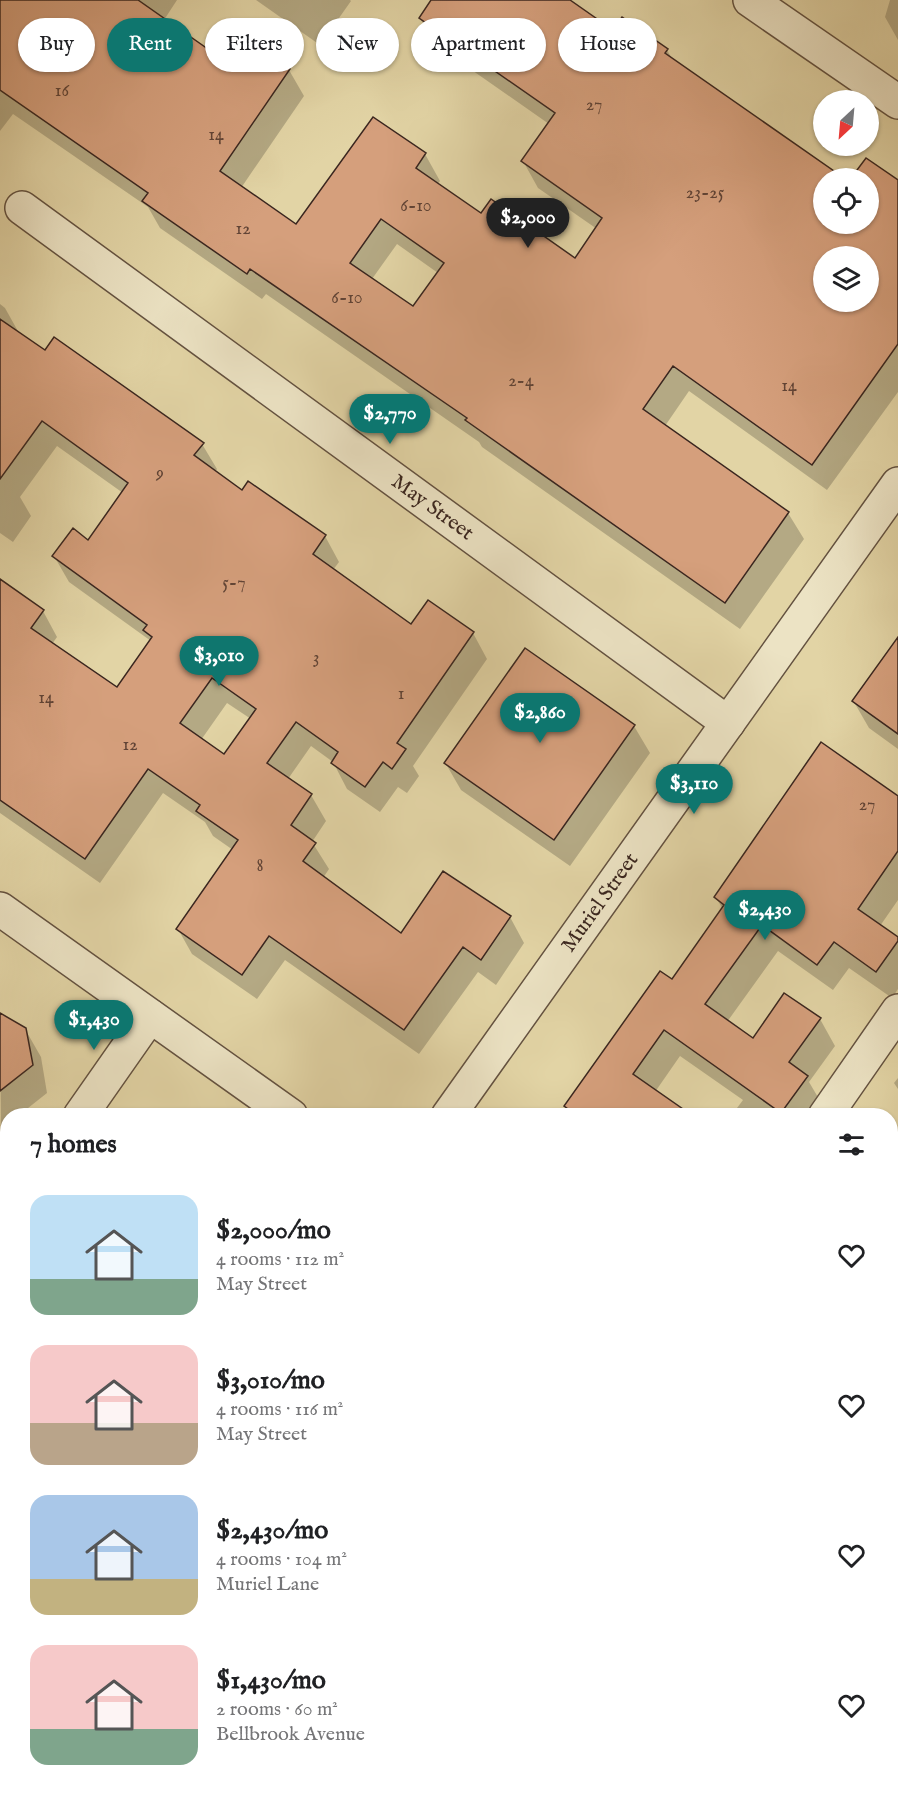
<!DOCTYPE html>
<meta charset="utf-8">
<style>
:root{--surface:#fff;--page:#f2f2f2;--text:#202124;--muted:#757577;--accent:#0f766e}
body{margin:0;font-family:"IM FELL English",serif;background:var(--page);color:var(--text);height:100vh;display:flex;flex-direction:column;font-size:22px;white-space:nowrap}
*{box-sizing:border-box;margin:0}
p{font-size:20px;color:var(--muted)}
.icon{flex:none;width:33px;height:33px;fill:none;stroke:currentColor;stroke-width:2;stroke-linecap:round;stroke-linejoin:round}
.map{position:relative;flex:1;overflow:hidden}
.panel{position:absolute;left:0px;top:1108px;width:898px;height:686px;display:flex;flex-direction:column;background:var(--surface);border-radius:24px 24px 0 0;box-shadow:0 2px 4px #0004}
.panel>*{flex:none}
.guide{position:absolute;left:18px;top:18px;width:862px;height:54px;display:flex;gap:12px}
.needle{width:39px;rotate:206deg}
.fabs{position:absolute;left:813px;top:90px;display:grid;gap:12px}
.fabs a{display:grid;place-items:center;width:66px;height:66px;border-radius:50%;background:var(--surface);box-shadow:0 2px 4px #0004;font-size:30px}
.price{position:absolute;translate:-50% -51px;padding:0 14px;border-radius:21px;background:var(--accent);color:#fff;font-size:20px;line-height:39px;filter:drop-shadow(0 2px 3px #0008)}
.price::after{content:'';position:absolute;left:50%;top:36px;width:18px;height:14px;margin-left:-9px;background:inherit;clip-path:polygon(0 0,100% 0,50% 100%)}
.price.on{background:#222;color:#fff}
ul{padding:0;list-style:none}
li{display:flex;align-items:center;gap:18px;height:150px;padding:0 30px}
li span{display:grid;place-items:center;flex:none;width:168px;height:120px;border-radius:18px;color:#555}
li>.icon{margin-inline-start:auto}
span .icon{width:72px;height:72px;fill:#fffc;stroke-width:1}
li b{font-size:26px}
h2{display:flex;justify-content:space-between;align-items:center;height:72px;padding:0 30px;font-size:26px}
.tag{padding:0 21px;border-radius:27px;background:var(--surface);box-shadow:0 2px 4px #0004;font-size:21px;line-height:54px}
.tag.on{background:var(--accent);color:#fff}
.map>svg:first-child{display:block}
</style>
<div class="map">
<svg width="898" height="1793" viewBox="0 0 898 1793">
<rect width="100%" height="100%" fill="#e2d4a5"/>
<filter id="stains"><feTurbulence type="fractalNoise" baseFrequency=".00333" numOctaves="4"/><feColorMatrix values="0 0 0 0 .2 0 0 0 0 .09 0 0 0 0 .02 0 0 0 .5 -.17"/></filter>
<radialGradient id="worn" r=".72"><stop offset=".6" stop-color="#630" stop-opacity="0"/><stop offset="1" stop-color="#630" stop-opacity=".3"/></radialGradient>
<path fill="#aebe8a" stroke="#747254" stroke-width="1.5" d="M 202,1786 L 660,1786 L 660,1787 L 656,1793 L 197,1793 Z"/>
<path fill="#0003" fill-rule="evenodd" d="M 0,0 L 177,0 L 164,20 L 235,70 L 289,70 L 304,96 L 241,188 L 297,226 L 425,154 L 440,181 L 437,185 L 481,215 L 575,260 L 597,229 L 538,188 L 523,161 L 549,124 L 436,45 L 420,18 L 433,0 L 567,0 L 613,32 L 667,50 L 674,62 L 841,178 L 824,178 L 824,224 L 868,224 L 868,178 L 853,178 L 866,160 L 898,182 L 898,392 L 827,490 L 689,391 L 665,426 L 788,513 L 804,539 L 740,629 L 482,447 L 479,442 L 266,294 L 262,299 L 160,228 L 148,207 L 13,114 L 0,131 ZM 397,244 L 438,273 L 413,308 L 372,279 ZM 824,256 L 868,256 L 868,302 L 824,302 Z
M 256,0 L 350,0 L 351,1 L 320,45 Z
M 890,0 L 898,0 L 898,40 L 885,17 Z
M 0,304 L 5,308 L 19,333 L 45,352 L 202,444 L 217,469 L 215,472 L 242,492 L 325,536 L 339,562 L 333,570 L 411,626 L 473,633 L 487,659 L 413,766 L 419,776 L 407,793 L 398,787 L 380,812 L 347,789 L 333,762 L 311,746 L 288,779 L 311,795 L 326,821 L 312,842 L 329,869 L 323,878 L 402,935 L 510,917 L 524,943 L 496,985 L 478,972 L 419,1054 L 285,960 L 257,999 L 192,954 L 178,929 L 233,850 L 213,836 L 205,822 L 163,793 L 100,883 L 0,813 L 0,581 L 43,611 L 57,637 L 52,644 L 117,689 L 151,641 L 69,582 L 54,556 L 89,542 L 123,493 L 57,446 L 20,497 L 31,516 L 13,542 L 0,533 ZM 227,703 L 251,719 L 224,756 L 201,740 Z
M 898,639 L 898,749 L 869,728 L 854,702 Z
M 634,726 L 650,753 L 570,866 L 461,790 L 446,764 Z
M 898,798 L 898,900 L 880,926 L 898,939 L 898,989 L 892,998 L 849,968 L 833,990 L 778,951 L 727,1022 L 753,1040 L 820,1019 L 835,1046 L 809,1082 L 822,1104 L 813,1116 L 731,1116 L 743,1100 L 680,1056 L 655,1092 L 690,1116 L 571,1116 L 566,1107 L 672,981 L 723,909 L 716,898 Z
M 0,1015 L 25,1029 L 41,1057 L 47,1093 L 18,1116 L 8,1116 L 8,1124 L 1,1130 Z
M 898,1078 L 898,1089 L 894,1083 Z
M 891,1142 L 898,1147 L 898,1209 L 891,1204 Z
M 891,1256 L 898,1261 L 898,1426 L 891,1436 Z
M 8,1370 L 8,1443 L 0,1437 L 0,1380 Z
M 0,1484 L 8,1489 L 8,1609 L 0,1604 Z
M 0,1664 L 8,1669 L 8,1780 L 0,1781 Z
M 891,1764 L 898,1769 L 898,1793 L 824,1793 L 829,1786 L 891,1786 Z
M 19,1786 L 152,1786 L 148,1793 L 14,1793 Z"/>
<path fill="#d59f7c" stroke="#3a261f" stroke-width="1.5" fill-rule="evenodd" d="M 0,0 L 138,0 L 235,68 L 252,43 L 290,69 L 220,171 L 296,224 L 373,117 L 426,153 L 416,168 L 481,213 L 491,199 L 575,258 L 602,218 L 521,161 L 555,113 L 419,18 L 431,0 L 570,0 L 613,30 L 622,17 L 668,49 L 665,53 L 844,178 L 824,178 L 824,224 L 868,224 L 868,178 L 851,178 L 866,158 L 898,180 L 898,344 L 812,465 L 673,366 L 643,409 L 789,512 L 725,603 L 465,420 L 467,418 L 250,269 L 247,274 L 142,201 L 148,193 L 0,90 ZM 381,219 L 444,263 L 413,306 L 350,263 ZM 824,256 L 868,256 L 868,302 L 824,302 Z
M 0,319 L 45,350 L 54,337 L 204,443 L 194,455 L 242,490 L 248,481 L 326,535 L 313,554 L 411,624 L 428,600 L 474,632 L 397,743 L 406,749 L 392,769 L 383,762 L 365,787 L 331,763 L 338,752 L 296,722 L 267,763 L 312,794 L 291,825 L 316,843 L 303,861 L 401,933 L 443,871 L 511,916 L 481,960 L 463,947 L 404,1030 L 269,936 L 242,975 L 176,929 L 238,840 L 196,811 L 200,805 L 148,769 L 85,859 L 0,800 L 0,579 L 44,610 L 31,628 L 117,687 L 152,637 L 143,630 L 147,625 L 52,556 L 73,528 L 88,540 L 128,483 L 42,421 L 0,479 ZM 212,678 L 256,709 L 224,754 L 180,723 Z
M 898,637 L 898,734 L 852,701 Z
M 525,648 L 635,725 L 554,840 L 444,763 Z
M 821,742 L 898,796 L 898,851 L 858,909 L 898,937 L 898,941 L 876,972 L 834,942 L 817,965 L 762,925 L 705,1004 L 753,1038 L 784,993 L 821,1018 L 789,1062 L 808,1076 L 781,1113 L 664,1030 L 633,1074 L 693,1116 L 578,1116 L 564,1106 L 660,971 L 672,979 L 724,905 L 714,897 Z
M 0,1013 L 26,1028 L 33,1065 L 0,1091 Z"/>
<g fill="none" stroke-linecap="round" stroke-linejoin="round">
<g stroke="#645240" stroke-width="36">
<g id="minor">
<path d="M 750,0 L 898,102"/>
<path id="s1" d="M 22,208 L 728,723"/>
<path d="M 0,909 L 291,1116"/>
<path d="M 80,1116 L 150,1016"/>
<path id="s2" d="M 448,1116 L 898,484"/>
<path d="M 825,1116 L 898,1011"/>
<path d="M 0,1229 L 8,1219"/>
<path d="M 891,1498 L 898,1498"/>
<path d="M 891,1581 L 898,1582"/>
<path d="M 716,1793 L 720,1786"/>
</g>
</g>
<path stroke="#3a261f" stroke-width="4" stroke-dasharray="4.5 3" stroke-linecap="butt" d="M 641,1786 L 654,1793
M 475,1793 L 489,1786"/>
<use href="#minor" stroke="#ece3c4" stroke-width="33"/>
</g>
<g text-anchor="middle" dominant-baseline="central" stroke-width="5" stroke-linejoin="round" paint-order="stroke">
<g font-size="18" fill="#614436">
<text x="62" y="91">16</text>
<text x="594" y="105">27</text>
<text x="216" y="135">14</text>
<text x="705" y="193">23-25</text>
<text x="416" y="206">6-10</text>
<text x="243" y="229">12</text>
<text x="347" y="298">6-10</text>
<text x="521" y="381">2-4</text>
<text x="789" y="386">14</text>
<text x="160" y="473">9</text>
<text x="234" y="583">5-7</text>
<text x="316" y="658">3</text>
<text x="401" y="694">1</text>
<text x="46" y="698">14</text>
<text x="130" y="745">12</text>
<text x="867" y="805">27</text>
<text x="260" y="866">8</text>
</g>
<g font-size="21" fill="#3a261f" stroke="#ece3c4">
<text stroke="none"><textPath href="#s1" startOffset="508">May Street</textPath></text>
<text stroke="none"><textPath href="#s2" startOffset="262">Muriel Street</textPath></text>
</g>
</g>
<rect width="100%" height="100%" filter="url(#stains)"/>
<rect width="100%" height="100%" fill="url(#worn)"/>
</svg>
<div class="fabs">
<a><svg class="needle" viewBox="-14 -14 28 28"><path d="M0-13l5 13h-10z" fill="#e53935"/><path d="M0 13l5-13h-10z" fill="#757577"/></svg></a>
<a><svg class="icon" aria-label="locate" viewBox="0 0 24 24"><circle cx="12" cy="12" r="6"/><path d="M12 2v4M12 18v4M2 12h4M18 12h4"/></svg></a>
<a><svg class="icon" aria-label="layers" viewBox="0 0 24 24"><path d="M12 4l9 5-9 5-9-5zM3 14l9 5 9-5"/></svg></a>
</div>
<b class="price on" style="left:528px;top:249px">$2,000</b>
<b class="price" style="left:390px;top:445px">$2,770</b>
<b class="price" style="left:219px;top:687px">$3,010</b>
<b class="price" style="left:540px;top:744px">$2,860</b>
<b class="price" style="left:694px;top:815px">$3,110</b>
<b class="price" style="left:765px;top:941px">$2,430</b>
<b class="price" style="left:94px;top:1051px">$1,430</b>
<div class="guide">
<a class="tag">Buy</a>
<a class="tag on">Rent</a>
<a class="tag">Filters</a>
<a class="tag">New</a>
<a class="tag">Apartment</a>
<a class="tag">House</a>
</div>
<section class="panel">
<h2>7 homes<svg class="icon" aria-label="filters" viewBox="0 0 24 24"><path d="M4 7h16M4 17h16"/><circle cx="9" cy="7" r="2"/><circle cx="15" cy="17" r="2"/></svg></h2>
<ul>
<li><span style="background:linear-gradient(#bfe0f5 70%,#7fa58c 0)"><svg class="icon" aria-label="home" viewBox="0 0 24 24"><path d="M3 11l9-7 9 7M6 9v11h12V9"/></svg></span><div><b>$2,000/mo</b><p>4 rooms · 112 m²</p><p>May Street</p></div><svg class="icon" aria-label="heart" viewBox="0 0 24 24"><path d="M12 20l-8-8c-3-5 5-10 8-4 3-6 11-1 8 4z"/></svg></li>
<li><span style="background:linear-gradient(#f6c9c9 65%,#b9a48a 0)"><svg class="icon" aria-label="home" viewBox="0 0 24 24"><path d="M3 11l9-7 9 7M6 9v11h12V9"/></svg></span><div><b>$3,010/mo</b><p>4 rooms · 116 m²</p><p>May Street</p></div><svg class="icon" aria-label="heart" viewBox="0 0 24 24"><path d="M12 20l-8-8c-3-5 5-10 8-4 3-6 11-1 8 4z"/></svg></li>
<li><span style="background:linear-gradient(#a9c7e8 70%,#c2b280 0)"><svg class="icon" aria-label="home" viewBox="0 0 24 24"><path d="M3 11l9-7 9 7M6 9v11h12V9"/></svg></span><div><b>$2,430/mo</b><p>4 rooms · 104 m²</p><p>Muriel Lane</p></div><svg class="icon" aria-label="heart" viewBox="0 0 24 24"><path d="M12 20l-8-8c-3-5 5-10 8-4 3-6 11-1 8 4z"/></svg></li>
<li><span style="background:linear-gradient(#f6c9c9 70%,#7fa58c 0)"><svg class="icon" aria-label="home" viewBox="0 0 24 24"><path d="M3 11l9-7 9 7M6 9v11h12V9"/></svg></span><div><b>$1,430/mo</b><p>2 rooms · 60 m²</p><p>Bellbrook Avenue</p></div><svg class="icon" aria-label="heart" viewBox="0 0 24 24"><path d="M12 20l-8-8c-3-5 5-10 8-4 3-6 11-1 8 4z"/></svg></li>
</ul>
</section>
</div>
